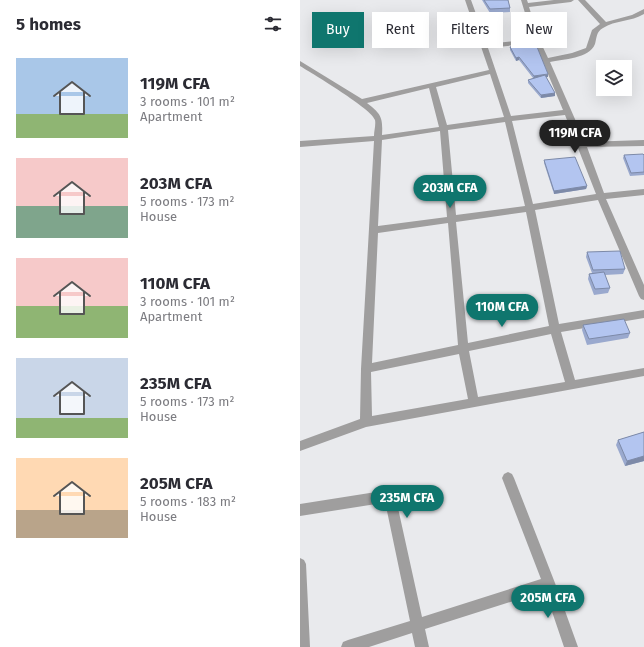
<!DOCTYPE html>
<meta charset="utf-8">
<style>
:root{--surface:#fff;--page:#f2f2f3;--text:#2b2b33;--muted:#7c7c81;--accent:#0f766e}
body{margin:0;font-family:"Fira Sans",sans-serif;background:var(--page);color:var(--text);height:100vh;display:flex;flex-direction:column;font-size:15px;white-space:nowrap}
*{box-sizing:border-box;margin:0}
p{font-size:13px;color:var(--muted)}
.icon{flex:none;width:22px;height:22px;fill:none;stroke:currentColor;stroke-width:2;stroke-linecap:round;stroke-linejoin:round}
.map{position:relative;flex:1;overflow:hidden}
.sheet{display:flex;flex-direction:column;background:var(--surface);width:300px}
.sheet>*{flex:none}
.top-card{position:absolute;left:12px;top:12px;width:272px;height:36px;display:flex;gap:8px}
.buttons{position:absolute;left:296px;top:60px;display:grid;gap:8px}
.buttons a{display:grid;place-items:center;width:36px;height:36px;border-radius:0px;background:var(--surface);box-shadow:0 4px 16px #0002;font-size:20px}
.price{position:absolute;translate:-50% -34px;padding:0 9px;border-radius:14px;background:var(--accent);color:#fff;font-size:13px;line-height:26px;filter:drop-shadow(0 1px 2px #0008)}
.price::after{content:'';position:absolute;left:50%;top:24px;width:12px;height:9px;margin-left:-6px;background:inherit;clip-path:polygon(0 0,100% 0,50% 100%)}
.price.selected{background:#222;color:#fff}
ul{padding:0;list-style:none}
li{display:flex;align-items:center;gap:12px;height:100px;padding:0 16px}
li span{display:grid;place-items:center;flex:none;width:112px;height:80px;border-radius:0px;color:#555}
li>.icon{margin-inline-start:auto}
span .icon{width:48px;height:48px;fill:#fffc;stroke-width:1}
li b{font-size:17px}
h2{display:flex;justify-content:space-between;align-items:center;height:48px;padding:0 16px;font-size:17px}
.tag{padding:0 14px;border-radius:0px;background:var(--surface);box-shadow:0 4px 16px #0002;font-size:14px;line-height:36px}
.tag.selected{background:var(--accent);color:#fff}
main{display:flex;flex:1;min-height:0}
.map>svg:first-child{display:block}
</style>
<main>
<section class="sheet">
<h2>5 homes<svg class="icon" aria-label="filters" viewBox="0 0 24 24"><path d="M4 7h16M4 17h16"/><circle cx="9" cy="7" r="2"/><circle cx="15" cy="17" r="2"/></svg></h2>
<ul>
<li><span style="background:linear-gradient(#a9c7e8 70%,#8fb573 0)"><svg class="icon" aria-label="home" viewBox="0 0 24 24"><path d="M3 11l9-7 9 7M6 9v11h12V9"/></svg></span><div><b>119M CFA</b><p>3 rooms · 101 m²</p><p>Apartment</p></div></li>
<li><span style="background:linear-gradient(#f6c9c9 60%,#7fa58c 0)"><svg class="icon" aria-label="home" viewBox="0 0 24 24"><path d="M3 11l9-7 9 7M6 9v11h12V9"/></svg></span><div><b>203M CFA</b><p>5 rooms · 173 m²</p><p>House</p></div></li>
<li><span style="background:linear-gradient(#f6c9c9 60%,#8fb573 0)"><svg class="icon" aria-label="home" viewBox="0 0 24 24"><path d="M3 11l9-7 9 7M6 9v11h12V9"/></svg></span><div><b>110M CFA</b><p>3 rooms · 101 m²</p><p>Apartment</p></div></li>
<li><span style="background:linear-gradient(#c9d6e8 75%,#8fb573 0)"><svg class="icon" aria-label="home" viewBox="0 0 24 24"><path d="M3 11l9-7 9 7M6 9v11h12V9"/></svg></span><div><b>235M CFA</b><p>5 rooms · 173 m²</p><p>House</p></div></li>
<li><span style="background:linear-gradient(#ffd9b3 65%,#b9a48a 0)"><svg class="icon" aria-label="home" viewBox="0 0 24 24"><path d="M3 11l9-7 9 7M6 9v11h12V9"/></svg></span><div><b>205M CFA</b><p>5 rooms · 183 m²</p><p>House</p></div></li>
</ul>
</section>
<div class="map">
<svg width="344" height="647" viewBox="0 0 344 647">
<rect width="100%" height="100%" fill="#e9eaed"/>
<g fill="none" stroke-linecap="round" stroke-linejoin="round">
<path fill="#9f9e9e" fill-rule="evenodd" d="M 165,0 L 171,0 L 187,44 L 233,39 L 221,0 L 227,0 L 228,3 L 254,0 L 274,0 L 271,2 L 229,7 L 240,41 L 248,58 L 272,53 L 286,48 L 292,30 L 300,24 L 278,0 L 285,0 L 306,22 L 332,15 L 344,9 L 344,14 C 331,22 315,20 303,28 C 296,32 297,37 295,44 C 289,59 263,59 250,62 L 285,142 L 344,140 L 344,146 L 287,147 L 304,193 L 344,189 L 344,195 L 306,199 L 344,285 L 344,300 L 341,299 L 339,296 L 298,200 L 235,210 L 259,324 L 344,310 L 344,318 L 261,332 L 275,380 L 344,368 L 344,376 L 66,427 L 0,451 L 0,441 L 60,419 L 61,369 L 74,141 L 0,147 L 0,141 L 74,136 C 74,131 76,125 75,120 C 72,109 13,74 0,66 L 0,61 L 62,99 L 189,70 ZM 235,43 L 263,110 L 211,116 L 188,48 ZM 190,74 L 204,117 L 147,125 L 136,87 ZM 129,88 L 139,127 L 82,135 C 83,117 81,114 67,103 ZM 265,115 L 296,194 L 233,204 L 212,121 ZM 205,122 L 225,206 L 156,215 L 148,130 ZM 140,131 L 147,217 L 78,226 L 82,140 ZM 226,212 L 249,326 L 168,343 L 156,222 ZM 148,223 L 158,345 L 72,363 L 78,233 ZM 251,334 L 265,382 L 178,397 L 169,351 ZM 159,354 L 168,399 L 72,416 L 71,372 Z
M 208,472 L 212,474 L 214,478 L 255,583 L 278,647 L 264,647 L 245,591 L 125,629 L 129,647 L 115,647 L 112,633 L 69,647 L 41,647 L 43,642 L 48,640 L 110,621 L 87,511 L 81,506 L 76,504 L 0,516 L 0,504 L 76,492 L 89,497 L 96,504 L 98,508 L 122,617 L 241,579 L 202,478 L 204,474 Z
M 0,558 L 4,560 L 6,564 L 10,647 L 0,647 Z"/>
</g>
<path fill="#9aa9ce" d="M 182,0 L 208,0 L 210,8 L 210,12 L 190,13 Z
M 210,47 L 248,77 L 246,77 L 255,93 L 255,96 L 241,98 L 228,83 L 228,80 L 233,78 L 219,60 L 216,61 L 210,50 Z
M 324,155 L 344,155 L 344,175 L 330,176 L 323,158 Z
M 244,160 L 287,186 L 286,189 L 254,194 L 244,163 Z
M 287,252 L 325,269 L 323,274 L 305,275 L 310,288 L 308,293 L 294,295 L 288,279 L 289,274 L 292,273 L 286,257 Z
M 283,325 L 330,333 L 328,338 L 287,345 L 282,330 Z
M 344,432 L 344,461 L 325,466 L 316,445 L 318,440 Z"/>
<path fill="#7d8aa8" d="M 219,57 L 219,60 L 216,61 L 216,58 Z
M 248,74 L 248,77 L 233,79 L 234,76 Z
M 255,93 L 255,96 L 241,98 L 241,95 Z
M 287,186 L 286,189 L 254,194 L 254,191 Z
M 344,456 L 344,461 L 325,466 L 327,461 Z"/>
<path fill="#b3c5f0" stroke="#7d8aa8" d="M 184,0 L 208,0 L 210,8 L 190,9 Z
M 235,42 L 248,74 L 234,76 L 219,57 L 216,58 L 210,47 Z
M 245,75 L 255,93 L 241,95 L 228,80 Z
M 343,154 L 344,155 L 344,172 L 331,173 L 324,155 Z
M 275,157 L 287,186 L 254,191 L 244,160 Z
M 320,251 L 325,269 L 293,270 L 287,252 Z
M 304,272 L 310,288 L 295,289 L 289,274 Z
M 324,319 L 330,333 L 289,339 L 283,325 Z
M 344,432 L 344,456 L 327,461 L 318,440 Z"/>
</svg>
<div class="buttons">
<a><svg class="icon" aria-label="layers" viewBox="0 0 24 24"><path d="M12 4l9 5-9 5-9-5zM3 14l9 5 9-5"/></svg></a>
</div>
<b class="price selected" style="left:275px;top:154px">119M CFA</b>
<b class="price" style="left:150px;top:209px">203M CFA</b>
<b class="price" style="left:202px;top:328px">110M CFA</b>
<b class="price" style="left:107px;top:519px">235M CFA</b>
<b class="price" style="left:248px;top:619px">205M CFA</b>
<div class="top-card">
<a class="tag selected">Buy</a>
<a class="tag">Rent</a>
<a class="tag">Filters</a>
<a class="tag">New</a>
</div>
</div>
</main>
